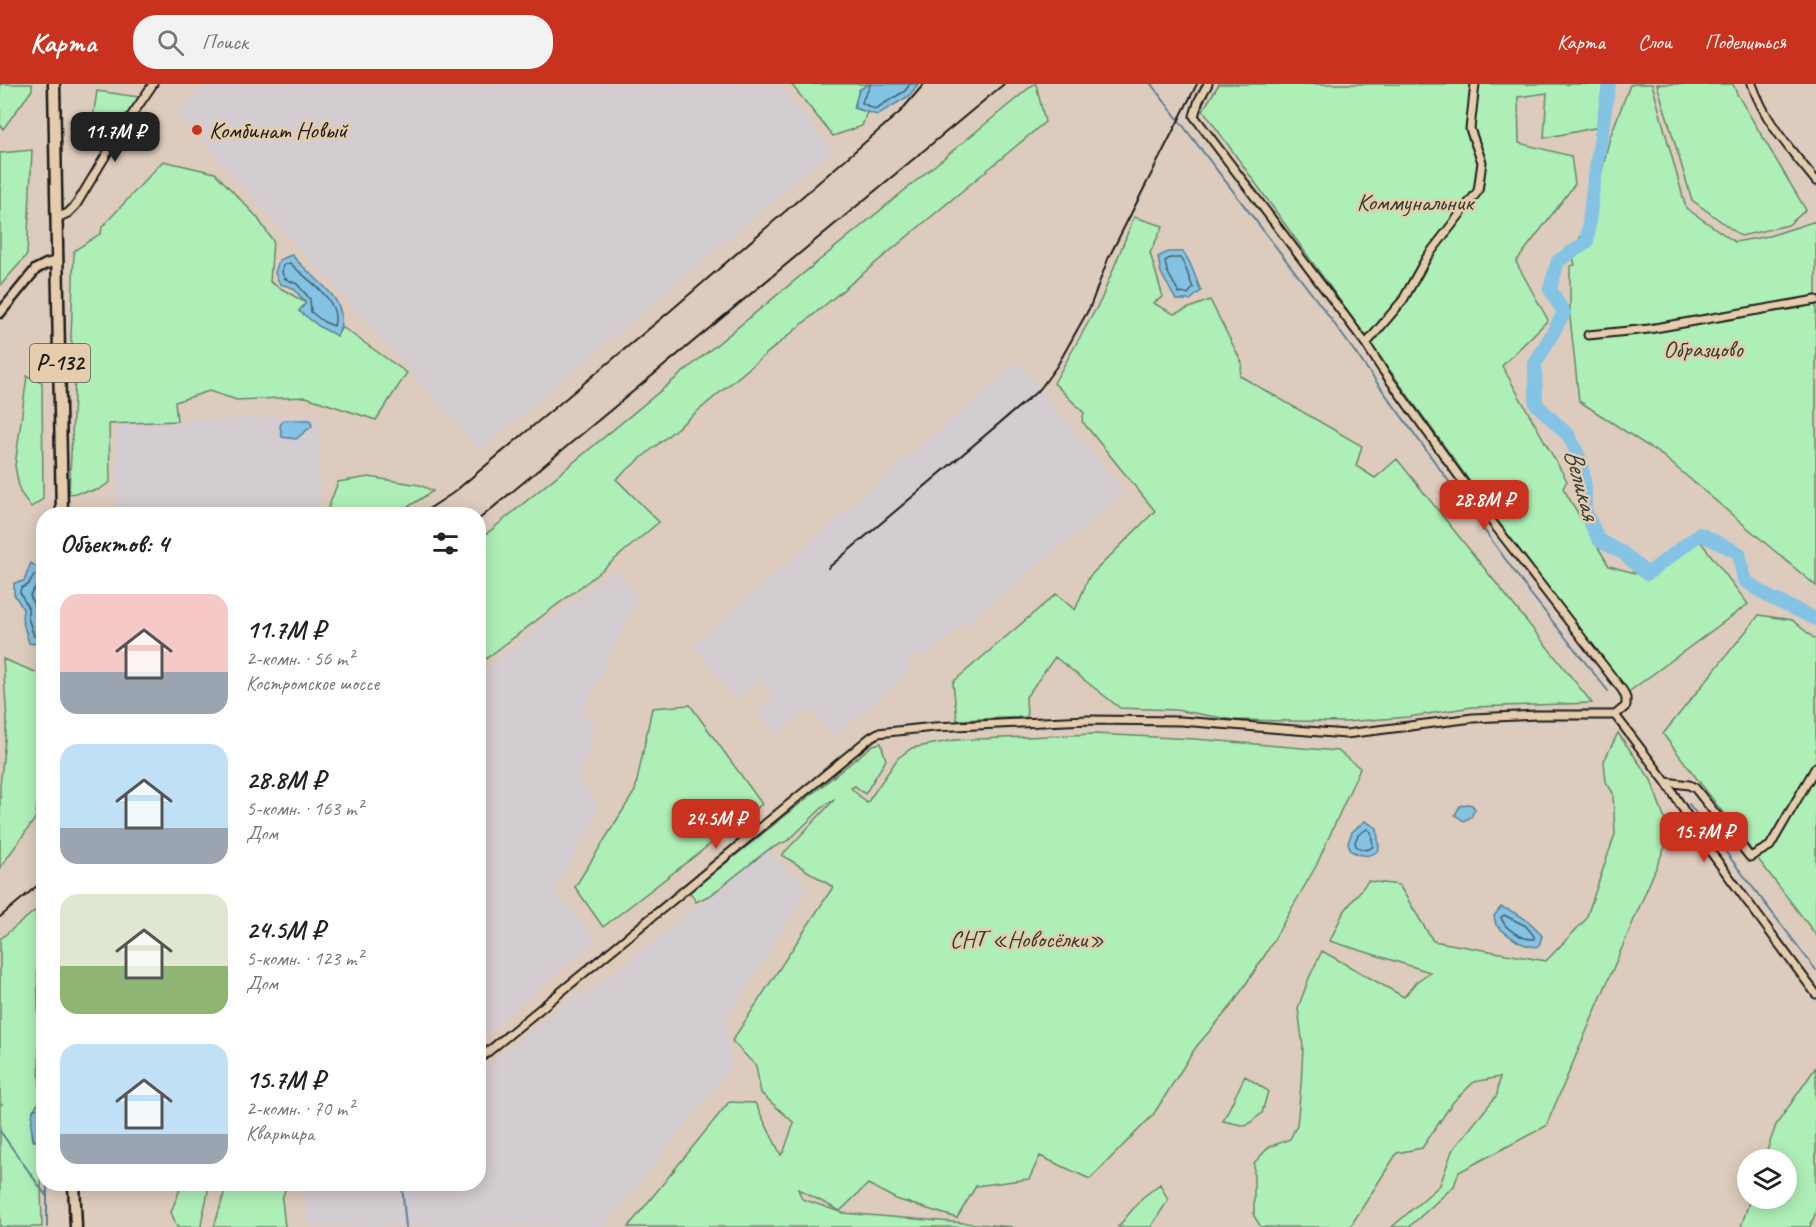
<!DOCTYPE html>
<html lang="ru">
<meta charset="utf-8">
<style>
:root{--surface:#fff;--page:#f2f2f2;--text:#222;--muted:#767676;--accent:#c8321e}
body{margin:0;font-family:Caveat,sans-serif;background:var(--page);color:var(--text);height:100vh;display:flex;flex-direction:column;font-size:22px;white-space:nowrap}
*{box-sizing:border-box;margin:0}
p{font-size:20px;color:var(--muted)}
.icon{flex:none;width:33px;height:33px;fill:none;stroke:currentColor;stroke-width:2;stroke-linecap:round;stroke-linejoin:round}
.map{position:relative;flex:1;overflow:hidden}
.details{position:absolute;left:36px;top:423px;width:450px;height:684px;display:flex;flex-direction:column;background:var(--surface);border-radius:24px;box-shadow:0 3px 15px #0003}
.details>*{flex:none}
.controls{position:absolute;left:1737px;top:1065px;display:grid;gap:12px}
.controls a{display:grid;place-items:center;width:60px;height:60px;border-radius:50%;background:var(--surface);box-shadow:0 3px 15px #0003;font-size:30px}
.price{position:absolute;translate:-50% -51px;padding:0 14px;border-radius:12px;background:var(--accent);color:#fff;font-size:20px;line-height:39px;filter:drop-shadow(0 2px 3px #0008)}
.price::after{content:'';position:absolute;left:50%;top:36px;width:18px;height:14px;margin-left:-9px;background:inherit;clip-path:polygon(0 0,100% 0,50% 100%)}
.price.current{background:#222;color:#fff}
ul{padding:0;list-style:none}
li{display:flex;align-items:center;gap:18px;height:150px;padding:0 24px}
li span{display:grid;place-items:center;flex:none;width:168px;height:120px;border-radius:18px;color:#555}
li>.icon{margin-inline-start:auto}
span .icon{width:72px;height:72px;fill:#fffc;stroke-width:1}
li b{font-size:26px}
h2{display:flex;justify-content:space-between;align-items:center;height:72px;padding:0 24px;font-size:26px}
header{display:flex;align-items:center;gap:36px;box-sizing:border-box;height:84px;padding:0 30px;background:var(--accent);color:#fff}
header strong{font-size:28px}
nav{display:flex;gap:33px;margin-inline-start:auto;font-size:21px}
.search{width:420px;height:54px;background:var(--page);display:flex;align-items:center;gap:15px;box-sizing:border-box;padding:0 21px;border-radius:24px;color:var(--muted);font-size:22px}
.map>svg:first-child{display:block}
</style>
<header>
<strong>Карта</strong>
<div class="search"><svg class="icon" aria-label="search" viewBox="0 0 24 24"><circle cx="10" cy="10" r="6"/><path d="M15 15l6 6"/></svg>Поиск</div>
<nav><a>Карта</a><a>Слои</a><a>Поделиться</a></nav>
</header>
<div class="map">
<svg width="1816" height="1143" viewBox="0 0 1816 1143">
<rect width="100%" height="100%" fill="#ddccbd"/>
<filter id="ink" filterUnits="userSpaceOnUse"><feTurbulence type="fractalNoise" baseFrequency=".0167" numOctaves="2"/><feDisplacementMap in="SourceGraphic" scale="12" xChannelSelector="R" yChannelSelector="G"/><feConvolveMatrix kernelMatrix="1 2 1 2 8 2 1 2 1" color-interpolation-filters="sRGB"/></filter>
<g filter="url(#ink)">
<path fill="#d3ccd0" d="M 209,0 L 779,0 L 832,66 L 481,366 L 176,28 Z
M 1017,277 L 1125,410 L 925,573 L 920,568 L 906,580 L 911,587 L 834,653 L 809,623 L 776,652 L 758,629 L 774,613 L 760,596 L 735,616 L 693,561 Z
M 320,331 L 319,430 L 116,430 L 117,340 Z
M 614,484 L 638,514 L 583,627 L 595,644 L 578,695 L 600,725 L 554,806 L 595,856 L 479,956 L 479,590 Z
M 768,766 L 808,805 L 725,937 L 732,982 L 604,1143 L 308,1143 L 305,1100 L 478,1100 L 479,989 L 576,909 L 585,912 Z"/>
<path fill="#aeefb7" stroke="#65866a" stroke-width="1.5" d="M 0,0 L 32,0 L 32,6 L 3,45 L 0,41 Z
M 791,0 L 868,0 L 859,6 L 854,24 L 867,28 L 862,42 L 833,52 Z
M 1034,0 L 1036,0 L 1045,38 L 616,395 L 659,438 L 595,492 L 479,580 L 479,456 Z
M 1219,0 L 1607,0 L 1599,43 L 1544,54 L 1547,9 L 1518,13 L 1519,59 L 1571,72 L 1575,100 L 1516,178 L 1548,236 L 1502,282 L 1567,397 L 1563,404 L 1609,482 L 1642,491 L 1697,453 L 1748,520 L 1627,609 L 1501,441 L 1203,26 Z
M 1636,0 L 1652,0 L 1686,124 L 1735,158 L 1769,152 L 1816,137 L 1816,502 L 1663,372 L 1579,317 L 1570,233 L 1570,182 L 1575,181 L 1572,169 L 1583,148 L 1600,95 L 1610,53 L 1630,1 Z
M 1657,0 L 1733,0 L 1737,10 L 1806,126 L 1788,141 L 1741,152 L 1692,116 Z
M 97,7 L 139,13 L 109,56 L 93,34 Z
M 32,66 L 27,171 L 0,202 L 0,69 Z
M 163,77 L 215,89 L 257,133 L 273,157 L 270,198 L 306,219 L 299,227 L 337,252 L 342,243 L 407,289 L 376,336 L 306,313 L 237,316 L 209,307 L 175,318 L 177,337 L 109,340 L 110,398 L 98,406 L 69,410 L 76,274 L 71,255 L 74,167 L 101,149 L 102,143 Z
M 1134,133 L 1163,142 L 1150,169 L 1163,213 L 1153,219 L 1174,230 L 1210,216 L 1242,279 L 1240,292 L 1362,362 L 1356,382 L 1375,394 L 1397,375 L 1592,619 L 1472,623 L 1408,633 L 1345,638 L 1234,636 L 1176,626 L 1120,624 L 1055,573 L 1026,613 L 1027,633 L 957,636 L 953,598 L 1056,510 L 1075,526 L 1089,493 L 1155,427 L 1082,337 L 1084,329 L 1054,299 L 1101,216 Z
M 27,292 L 42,298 L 43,415 L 31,423 L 20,408 L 15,382 Z
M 369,393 L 420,401 L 433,407 L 397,430 L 326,430 L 338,398 Z
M 1759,531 L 1792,536 L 1816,556 L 1816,851 L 1663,650 Z
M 3,575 L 43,591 L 43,689 L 35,735 L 0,784 L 0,702 L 7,637 Z
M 690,621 L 762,720 L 603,843 L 575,803 L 635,707 L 652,624 Z
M 1618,649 L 1651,696 L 1670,751 L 1546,1042 L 1459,1088 L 1454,1102 L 1409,1143 L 1392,1143 L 1440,1101 L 1452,1067 L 1497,1011 L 1500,993 L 1474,998 L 1453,1018 L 1422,1064 L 1397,1069 L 1350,1143 L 1261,1143 L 1254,1132 L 1254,1079 L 1269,1063 L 1290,1055 L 1297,1041 L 1301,1001 L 1303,963 L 1298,924 L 1309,894 L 1322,867 L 1404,913 L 1416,898 L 1430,888 L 1330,857 L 1343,829 L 1368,797 L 1399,801 L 1433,857 L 1546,877 L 1586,835 L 1615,750 L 1613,709 L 1606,698 L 1604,677 Z
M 1094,650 L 1195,655 L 1338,667 L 1360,684 L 1316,782 L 1265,871 L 1232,921 L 1196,963 L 1153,1031 L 1090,1095 L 1040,1072 L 1029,1095 L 976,1102 L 957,1134 L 896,1115 L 868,1100 L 840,1127 L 798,1105 L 802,1115 L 843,1129 L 1013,1143 L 628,1143 L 729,1018 L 755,1019 L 781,1071 L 784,1067 L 794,1039 L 761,1009 L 756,982 L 732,957 L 833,803 L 782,771 L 835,715 L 826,720 L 789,756 L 768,766 L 712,810 L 696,818 L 690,808 L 873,661 L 881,659 L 886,676 L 865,710 L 855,702 L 851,704 L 867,719 L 898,674 L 912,664 L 955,656 Z
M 36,826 L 40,1017 L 33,1026 L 32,1054 L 34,1057 L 40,1055 L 42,1143 L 0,1143 L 0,1021 L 2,1020 L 0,1018 L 0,855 Z
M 1816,983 L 1816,1128 L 1810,1143 L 1741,1143 L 1750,1115 L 1786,1114 L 1786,1076 L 1764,1075 L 1776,1041 Z
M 1245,992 L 1268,1007 L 1262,1029 L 1246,1042 L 1223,1037 Z
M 182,1100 L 209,1100 C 208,1115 202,1128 201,1143 L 177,1143 L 171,1128 Z
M 227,1100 L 287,1100 L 282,1115 L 285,1143 L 214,1143 Z
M 1160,1100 L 1168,1116 L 1151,1143 L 1118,1143 L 1142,1114 Z"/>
<path fill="#84c3e4" stroke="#5a8094" stroke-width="1.5" d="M 868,0 L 918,0 L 909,12 L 877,31 L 854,24 L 859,6 Z
M 1168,168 L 1183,168 C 1192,178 1195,194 1201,207 L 1190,216 L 1176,216 L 1161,189 L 1158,173 Z
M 292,171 C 312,196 355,215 337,252 L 320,243 L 299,227 L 306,219 L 293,204 L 280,200 L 275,189 L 279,176 Z
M 283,336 L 310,336 L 312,342 L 296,355 L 282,353 L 280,342 Z
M 31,479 L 41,486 L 44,501 L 42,561 L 29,559 L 22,535 L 23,525 L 14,510 L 14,499 L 24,497 Z
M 1467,720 L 1472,721 L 1475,725 L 1471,733 L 1464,737 L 1455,731 L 1460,722 Z
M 1365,737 L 1377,744 L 1379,766 C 1369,774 1362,772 1351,767 L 1348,759 L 1352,748 Z
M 1501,823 C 1518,829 1532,837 1542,852 L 1539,862 C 1524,866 1507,850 1496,841 L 1494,832 Z
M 38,1024 L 42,1026 L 43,1034 L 40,1055 L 34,1057 L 31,1043 L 33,1026 Z"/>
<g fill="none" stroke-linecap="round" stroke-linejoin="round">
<path stroke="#465f6c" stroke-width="1.5" d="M 870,0 C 870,7 863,11 862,19 L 875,25 L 905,7 L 910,0
M 1170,174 L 1180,174 L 1183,177 L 1193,204 L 1188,210 L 1179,209 L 1167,187 L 1165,177 Z
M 290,179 C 306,196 342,215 334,242 L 324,238 L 311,228 L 310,215 L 297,200 L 284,194 L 282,188 L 283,181 Z
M 44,492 L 34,491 L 28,501 L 21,504 L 20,508 L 28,524 L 28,534 L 34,552 L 44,555
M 44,500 L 38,500 L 30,511 C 35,522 37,533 40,545 L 44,548
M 1367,745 L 1371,748 L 1373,762 C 1368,768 1362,766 1356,762 L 1355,758 L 1358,751 Z
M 1504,831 L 1526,842 L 1534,852 L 1534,855 C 1523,856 1504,845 1501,833 Z"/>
<path stroke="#5a8094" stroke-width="2" d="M 1151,0 L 1325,227 L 1530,509 L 1608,607
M 1689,720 L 1816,886
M 0,1047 L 47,1113
M 47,1100 L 47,1143
M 402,1102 L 406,1143"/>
<path stroke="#84c3e4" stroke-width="14" d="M 1609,0 L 1593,104 L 1587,158 L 1558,177 L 1550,205 L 1564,229 L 1535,280 L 1536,320 L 1569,352 L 1581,377 L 1585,403 L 1585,427 L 1599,456 L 1623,469 L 1647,490 L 1700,450 L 1739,469 L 1744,496 L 1769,513 L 1816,535"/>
<g stroke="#1c1c1c" stroke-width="11">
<path id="minor" d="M 1752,0 C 1765,38 1791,66 1816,97
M 57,134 L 68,129 L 76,121 L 115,56 L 153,0
M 1588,251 L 1649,245 L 1816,216
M 1366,260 L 1403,216 L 1427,173 L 1478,107 L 1482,78 L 1470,45 L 1475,0
M 1615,631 L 1666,698 L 1707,763 L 1816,910
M 1666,698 L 1689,701 L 1695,704 L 1750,773 L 1770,762 L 1816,683
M 478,976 L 871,653 L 878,649 L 934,643 L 1088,636 L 1181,637 L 1346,650 L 1473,634 L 1536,631 L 1615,631 L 1626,622 L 1626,614 L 1623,607 L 1492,438 L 1382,285 L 1366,260 L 1194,32 L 1199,16 L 1208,0"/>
</g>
<g stroke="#1c1c1c" stroke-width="13">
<path id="tertiary" d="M 0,229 L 36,185 L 46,180 L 58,177"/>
</g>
<g stroke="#1c1c1c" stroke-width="15">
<path id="trunk" d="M 54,0 L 62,430
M 74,1100 L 76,1143"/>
</g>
<use href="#minor" stroke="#e5ccad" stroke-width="7"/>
<use href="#tertiary" stroke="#e5ccad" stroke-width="8"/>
<use href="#trunk" stroke="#e5ccad" stroke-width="10"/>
<path stroke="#1c1c1c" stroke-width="2" d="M 421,430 L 453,409 L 669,228 L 900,28 L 924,0
M 478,436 L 1004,0
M 828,484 L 1040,305 L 1057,282 L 1090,223 L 1108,175 L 1197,0
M 0,833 L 44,796"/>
</g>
</g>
<circle fill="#c8321e" stroke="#e5ccad" stroke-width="2" cx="197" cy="46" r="6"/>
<g text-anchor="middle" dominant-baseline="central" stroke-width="5" stroke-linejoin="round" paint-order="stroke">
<rect fill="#e5ccad" stroke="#585148" stroke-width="1.5" x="30" y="260" width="60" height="38" rx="4.5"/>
<g font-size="22" font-weight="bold" fill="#1c1c1c">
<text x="60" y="279">Р-132</text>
</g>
<g font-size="24" fill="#1c1c1c" stroke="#e5ccad" text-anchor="start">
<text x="209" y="46">Комбинат Новый</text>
</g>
<g font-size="24" fill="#323c33" stroke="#e5ccad">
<text x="1415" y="118">Коммунальник</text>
<text x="1703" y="265">Образцово</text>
<text x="1027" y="855">СНТ «Новосёлки»</text>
</g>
<g font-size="26" font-style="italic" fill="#313d44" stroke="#e5ccad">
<text transform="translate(1582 400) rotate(75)">Великая</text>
</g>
</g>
</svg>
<div class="controls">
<a><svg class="icon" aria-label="layers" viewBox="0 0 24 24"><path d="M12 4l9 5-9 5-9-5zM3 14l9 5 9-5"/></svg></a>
</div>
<b class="price current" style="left:115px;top:79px">11.7M ₽</b>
<b class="price" style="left:1484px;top:447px">28.8M ₽</b>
<b class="price" style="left:716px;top:766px">24.5M ₽</b>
<b class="price" style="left:1704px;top:779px">15.7M ₽</b>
<section class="details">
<h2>Объектов: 4<svg class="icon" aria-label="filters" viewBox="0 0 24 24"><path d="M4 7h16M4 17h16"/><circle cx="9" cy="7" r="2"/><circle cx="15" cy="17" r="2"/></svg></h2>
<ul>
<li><span style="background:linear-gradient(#f6c9c9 65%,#9aa5b1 0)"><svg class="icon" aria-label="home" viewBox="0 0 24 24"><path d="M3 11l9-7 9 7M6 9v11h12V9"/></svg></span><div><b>11.7M ₽</b><p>2-комн. · 56 m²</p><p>Костромское шоссе</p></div></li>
<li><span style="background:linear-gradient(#bfe0f5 70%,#9aa5b1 0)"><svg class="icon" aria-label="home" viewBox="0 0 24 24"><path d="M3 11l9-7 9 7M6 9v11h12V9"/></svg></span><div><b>28.8M ₽</b><p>5-комн. · 163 m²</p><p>Дом</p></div></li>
<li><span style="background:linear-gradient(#dfe7d0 60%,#8fb573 0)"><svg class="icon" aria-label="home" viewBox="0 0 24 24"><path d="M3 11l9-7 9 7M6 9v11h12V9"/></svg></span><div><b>24.5M ₽</b><p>5-комн. · 123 m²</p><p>Дом</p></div></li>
<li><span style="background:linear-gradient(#bfe0f5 75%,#9aa5b1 0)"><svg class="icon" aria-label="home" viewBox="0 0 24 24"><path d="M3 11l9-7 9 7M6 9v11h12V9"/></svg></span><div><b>15.7M ₽</b><p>2-комн. · 70 m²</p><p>Квартира</p></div></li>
</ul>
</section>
</div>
